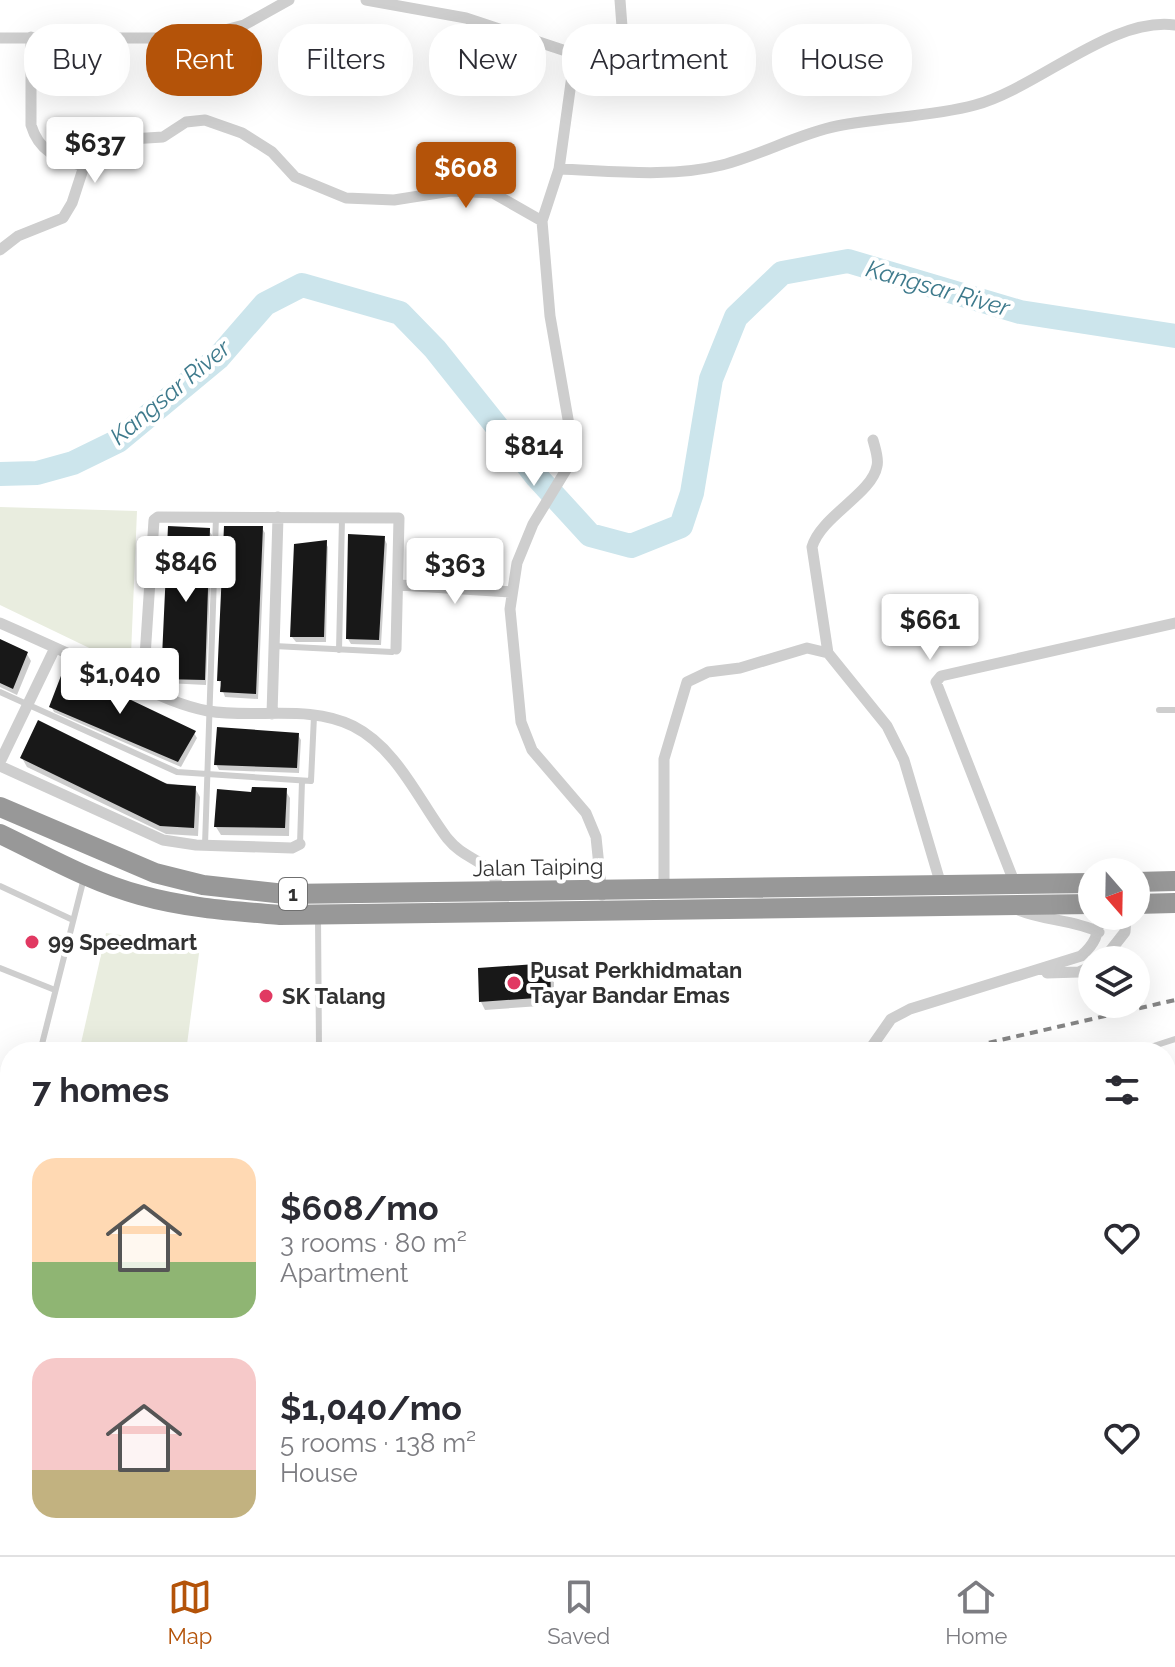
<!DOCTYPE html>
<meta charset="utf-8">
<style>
:root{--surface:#fff;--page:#f7f7f7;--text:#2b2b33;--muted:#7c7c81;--line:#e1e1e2;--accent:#b45309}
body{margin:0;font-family:Raleway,sans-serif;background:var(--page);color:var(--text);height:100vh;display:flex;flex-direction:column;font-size:30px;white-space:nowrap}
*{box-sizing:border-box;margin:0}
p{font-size:26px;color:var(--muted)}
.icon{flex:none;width:44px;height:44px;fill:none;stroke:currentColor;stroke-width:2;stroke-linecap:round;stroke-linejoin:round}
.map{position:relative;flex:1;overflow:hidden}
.side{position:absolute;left:0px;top:1042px;width:1176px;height:514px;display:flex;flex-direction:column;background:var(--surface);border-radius:32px 32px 0 0;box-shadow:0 8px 32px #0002}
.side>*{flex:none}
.banner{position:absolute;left:24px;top:24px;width:1128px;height:72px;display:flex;gap:16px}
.needle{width:52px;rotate:160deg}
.controls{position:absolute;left:1078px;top:858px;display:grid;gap:16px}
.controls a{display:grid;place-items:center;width:72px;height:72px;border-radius:50%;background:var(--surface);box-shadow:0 8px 32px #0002;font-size:40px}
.price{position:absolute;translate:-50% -68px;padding:0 18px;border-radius:8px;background:#fff;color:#222;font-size:26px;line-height:52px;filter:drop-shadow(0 2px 4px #0008)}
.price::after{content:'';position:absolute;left:50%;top:48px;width:24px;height:18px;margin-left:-12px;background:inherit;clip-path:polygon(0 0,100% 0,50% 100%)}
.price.on{background:var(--accent);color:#fff}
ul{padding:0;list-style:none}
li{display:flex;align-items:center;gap:24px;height:200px;padding:0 32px}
li span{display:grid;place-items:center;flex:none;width:224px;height:160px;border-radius:24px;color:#555}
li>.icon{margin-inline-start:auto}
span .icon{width:96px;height:96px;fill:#fffc;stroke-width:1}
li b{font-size:34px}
h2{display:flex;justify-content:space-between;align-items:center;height:96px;padding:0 32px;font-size:34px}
.tag{padding:0 28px;border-radius:32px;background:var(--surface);box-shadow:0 8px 32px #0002;font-size:28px;line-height:72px}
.tag.on{background:var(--accent);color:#fff}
.tabs{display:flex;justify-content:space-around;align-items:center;height:112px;border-top:2px solid var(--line);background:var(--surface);font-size:22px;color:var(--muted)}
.tabs a{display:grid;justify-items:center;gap:4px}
.tabs .on{color:var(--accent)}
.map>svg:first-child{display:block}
</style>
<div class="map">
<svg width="1175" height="1555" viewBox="0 0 1175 1555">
<rect width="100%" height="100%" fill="#fff"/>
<path fill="#e9eddf" d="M 0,507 L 137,511 L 131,654 L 108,657 L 0,605 Z
M 106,933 L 200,946 L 186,1052 L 79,1052 Z"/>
<path fill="#0003" d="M 262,528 L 265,533 L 258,699 L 225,697 L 219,680 Z
M 208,530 L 212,535 L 206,685 L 166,683 L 163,678 Z
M 384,538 L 387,544 L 381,645 L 351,644 L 348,639 Z
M 325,542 L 328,547 L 326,642 L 296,642 L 292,637 Z
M 0,641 L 27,654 L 31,661 L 17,695 L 0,687 Z
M 51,706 L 194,733 L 197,738 L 181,767 L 54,712 Z
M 298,735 L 301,740 L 299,773 L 219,770 L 216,764 Z
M 22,758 L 195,788 L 200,797 L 198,836 L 166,834 L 27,767 Z
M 285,790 L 290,798 L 289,836 L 221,835 L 216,827 L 252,794 Z
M 549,965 L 554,974 L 554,1005 L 485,1010 L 481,1002 Z"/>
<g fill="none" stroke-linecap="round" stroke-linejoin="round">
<path stroke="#cce5ec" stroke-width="24" d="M 0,474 L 37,473 L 73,463 L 118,441 L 218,358 L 265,304 L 302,285 L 400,313 L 435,349 L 537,477 L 590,535 L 631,546 L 681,526 L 692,493 L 711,379 L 736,317 L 782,273 L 848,261 L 1020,312 L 1175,336"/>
</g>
<path fill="#181818" d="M 168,526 L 210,528 L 205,680 L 161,679 Z
M 224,526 L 263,526 L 256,694 L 220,692 L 221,681 L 217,681 Z
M 348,534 L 385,536 L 379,640 L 346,639 Z
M 327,540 L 324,637 L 290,637 L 294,544 Z
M 0,639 L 28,652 L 13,689 L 0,683 Z
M 64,668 L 196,731 L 178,762 L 49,707 Z
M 38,720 L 167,784 L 196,786 L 194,828 L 160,826 L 20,758 Z
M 217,727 L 299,733 L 297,768 L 214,765 Z
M 252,787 L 287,788 L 285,828 L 214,827 L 217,789 L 251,792 Z
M 550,963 L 551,997 L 479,1002 L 478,968 Z"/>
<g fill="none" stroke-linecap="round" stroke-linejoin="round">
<path stroke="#cecece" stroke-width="6" d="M 274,646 L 392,652 L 396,649
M 339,650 L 342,519
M 0,692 L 177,772 L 311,781 L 314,716
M 1159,710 L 1175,710
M 300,844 L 302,781
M 205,845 L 216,517
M 0,886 L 73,920
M 318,917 L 319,1049
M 0,968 L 55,990
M 40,1052 L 84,878
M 1135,1052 L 1175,1039
M 0,1097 L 10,1097
M 1166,1165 L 1175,1182
M 1166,1293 L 1175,1288
M 1166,1351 L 1175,1366
M 1166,1506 L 1175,1499
M 935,1546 L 941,1555
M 1155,1546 L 1160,1555
M 823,1555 L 838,1546
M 1096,1555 L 1109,1546"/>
<path stroke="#cecece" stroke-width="11" d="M 366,0 L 466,18 L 575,54
M 31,37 L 31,125 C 39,152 57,158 83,166
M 0,38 L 194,38 L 244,25 L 289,0
M 575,54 L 559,169 C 612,171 670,178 722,165 C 761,155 798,134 837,126 C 882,117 931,117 975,105 C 1038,88 1112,16 1175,25
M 575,54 L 623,40 L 620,0
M 542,221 L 559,169
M 0,250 L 18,236 L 63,218 L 72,203 L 86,160 L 93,153 L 115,140 L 163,137 L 186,122 L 205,120 L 242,133 L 272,152 L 295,177 L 346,198 L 394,200 L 451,191 L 493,193 L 542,221 L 550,316 L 572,442 L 566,470 L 533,524 L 517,563 L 510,609 L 521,722 L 532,750 L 586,813 L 596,837 L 602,895
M 399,585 L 512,592
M 0,623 C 39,640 78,658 117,676 C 146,689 176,705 208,711 C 255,719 309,704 353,726 C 397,748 419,801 447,838 C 468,864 489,856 500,891
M 828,653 L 812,547 C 821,516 872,494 877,466 C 879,458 875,448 873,440
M 143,687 L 154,520 L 158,517 L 399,518 L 396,649
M 272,714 L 278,517
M 0,762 L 55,648
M 0,766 L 163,840 L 196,845 L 292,848 L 300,844
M 1015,884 L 936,682 L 941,676 L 1175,623
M 664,890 L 664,759 L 687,682 L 708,672 L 740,668 L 807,648 L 828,653 L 887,726 L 904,760 L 941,885
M 1016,909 C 1043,921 1072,919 1099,932
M 1103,960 L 1125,932 L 1126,916
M 1047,973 L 1079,972 L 1092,966
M 868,1052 L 891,1019 L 910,1009 L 1081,956 C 1095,944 1099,934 1099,916
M 1166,1237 L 1175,1252
M 0,1332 L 10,1330
M 1166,1440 L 1175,1434
M 1166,1462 L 1175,1480
M 864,1546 L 869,1555
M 1010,1546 L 1015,1555
M 1038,1546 L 1043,1555
M 1071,1546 L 1076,1555
M 701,1555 L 715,1546"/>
<path stroke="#989898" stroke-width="20" d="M 0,807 L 155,873 L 203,885 L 285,894 L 1092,883
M 0,834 C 46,856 91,882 140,895 C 186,908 233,911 280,915 L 1092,904
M 1136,882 L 1175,881
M 1136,904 L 1175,903"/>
<path stroke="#868686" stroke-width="4" stroke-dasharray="8 6" stroke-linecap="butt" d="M 948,1052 L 1175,1000
M 0,1279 L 10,1276"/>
</g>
<g fill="#e13962" stroke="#fff" stroke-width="3">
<circle cx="32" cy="942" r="8"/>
<circle cx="514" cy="983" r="8"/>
<circle cx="266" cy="996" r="8"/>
</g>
<g text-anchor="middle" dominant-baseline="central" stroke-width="8" stroke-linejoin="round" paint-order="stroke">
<rect fill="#fff" stroke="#6f6f6f" stroke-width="2" x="279" y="878" width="28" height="32" rx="6"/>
<g font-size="20" font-weight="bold" fill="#313131">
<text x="293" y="894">1</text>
</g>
<g font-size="22" fill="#313131" stroke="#fff">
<text transform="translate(538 867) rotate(-1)">Jalan Taiping</text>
</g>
<g font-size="22" font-weight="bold" fill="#313131" stroke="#fff" text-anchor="start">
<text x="48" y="942">99 Speedmart</text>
<text x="530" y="970">Pusat Perkhidmatan<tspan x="530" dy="25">Tayar Bandar Emas</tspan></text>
<text x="282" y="996">SK Talang</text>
</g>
<g font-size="24" font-style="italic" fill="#3e7a8c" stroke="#fff">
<text transform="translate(938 288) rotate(16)">Kangsar River</text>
<text transform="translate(170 392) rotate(-40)">Kangsar River</text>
</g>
</g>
</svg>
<div class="controls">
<a><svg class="needle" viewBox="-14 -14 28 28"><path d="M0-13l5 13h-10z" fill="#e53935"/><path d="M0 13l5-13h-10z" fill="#7c7c81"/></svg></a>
<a><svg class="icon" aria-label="layers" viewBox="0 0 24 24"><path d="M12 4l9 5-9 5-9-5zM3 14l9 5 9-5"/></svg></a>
</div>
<b class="price" style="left:95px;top:185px">$637</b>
<b class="price on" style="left:466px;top:210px">$608</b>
<b class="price" style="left:534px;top:488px">$814</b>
<b class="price" style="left:186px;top:604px">$846</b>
<b class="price" style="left:455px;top:606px">$363</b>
<b class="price" style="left:930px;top:662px">$661</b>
<b class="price" style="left:120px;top:716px">$1,040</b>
<div class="banner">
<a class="tag">Buy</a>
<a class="tag on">Rent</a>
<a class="tag">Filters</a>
<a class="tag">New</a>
<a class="tag">Apartment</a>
<a class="tag">House</a>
</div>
<section class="side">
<h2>7 homes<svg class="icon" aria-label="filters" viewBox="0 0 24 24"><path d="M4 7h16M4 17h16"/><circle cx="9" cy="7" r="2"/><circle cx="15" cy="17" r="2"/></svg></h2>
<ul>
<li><span style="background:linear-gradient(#ffd9b3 65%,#8fb573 0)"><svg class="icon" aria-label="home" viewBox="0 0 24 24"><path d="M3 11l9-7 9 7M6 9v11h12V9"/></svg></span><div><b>$608/mo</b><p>3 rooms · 80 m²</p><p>Apartment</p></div><svg class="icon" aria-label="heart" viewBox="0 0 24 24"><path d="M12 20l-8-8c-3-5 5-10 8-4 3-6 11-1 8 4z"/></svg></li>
<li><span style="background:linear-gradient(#f6c9c9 70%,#c2b280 0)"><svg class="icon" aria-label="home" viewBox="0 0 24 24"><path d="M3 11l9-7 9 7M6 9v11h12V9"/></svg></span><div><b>$1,040/mo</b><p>5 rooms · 138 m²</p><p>House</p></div><svg class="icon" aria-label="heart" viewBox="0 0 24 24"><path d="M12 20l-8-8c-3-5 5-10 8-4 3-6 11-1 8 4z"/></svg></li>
</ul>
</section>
</div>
<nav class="tabs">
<a class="on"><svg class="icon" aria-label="map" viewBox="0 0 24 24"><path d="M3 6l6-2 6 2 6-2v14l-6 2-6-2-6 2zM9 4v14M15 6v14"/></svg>Map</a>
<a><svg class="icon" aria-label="saved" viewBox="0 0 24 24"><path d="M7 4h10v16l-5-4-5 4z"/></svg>Saved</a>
<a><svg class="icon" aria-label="home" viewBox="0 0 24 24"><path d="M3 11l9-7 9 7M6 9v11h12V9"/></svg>Home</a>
</nav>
